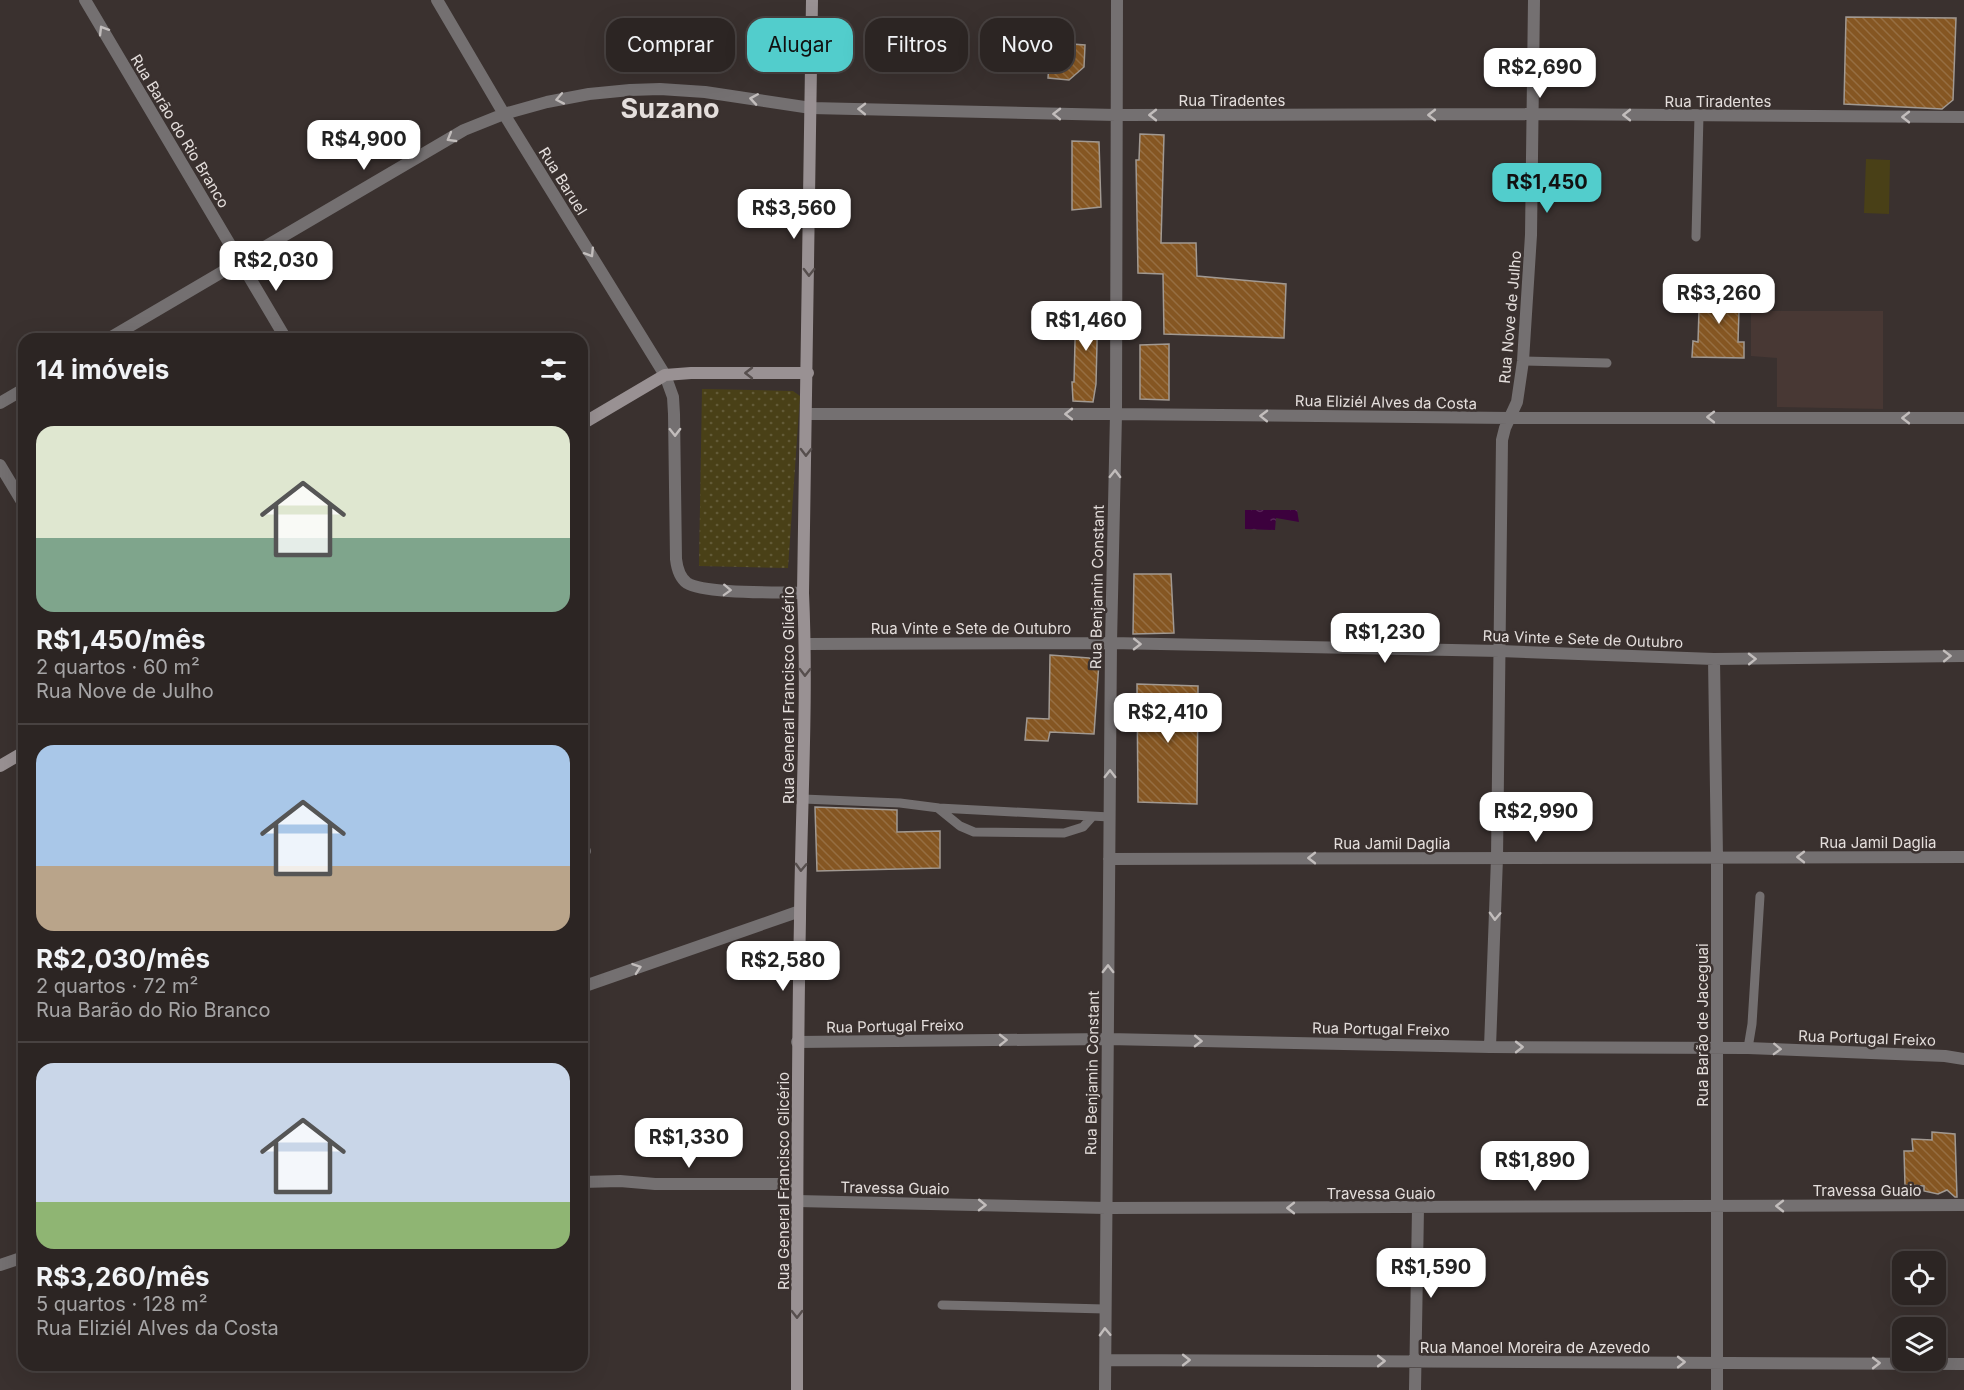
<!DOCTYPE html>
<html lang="pt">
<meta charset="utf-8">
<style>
:root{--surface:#2c2523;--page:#383130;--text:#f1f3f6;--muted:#a6a5a6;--line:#484241;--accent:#52cdcc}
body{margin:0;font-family:Inter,sans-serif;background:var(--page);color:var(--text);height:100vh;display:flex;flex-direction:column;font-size:22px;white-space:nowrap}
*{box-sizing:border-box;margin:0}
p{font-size:20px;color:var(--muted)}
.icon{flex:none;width:33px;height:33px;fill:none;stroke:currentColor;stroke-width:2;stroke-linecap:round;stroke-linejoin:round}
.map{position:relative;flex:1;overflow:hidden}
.drawer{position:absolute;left:18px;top:333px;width:570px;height:1038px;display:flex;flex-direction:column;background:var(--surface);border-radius:18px;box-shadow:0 6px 24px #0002,0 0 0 2px var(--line)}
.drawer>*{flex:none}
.hud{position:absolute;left:606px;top:18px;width:570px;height:54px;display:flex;gap:12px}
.tools{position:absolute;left:1892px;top:1251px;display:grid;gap:12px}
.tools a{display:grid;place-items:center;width:54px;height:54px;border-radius:12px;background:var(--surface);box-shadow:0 6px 24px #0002,0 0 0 2px var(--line);font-size:30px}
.price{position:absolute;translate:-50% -51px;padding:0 14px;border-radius:12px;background:#fff;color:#222;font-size:20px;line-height:39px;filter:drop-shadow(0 2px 3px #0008)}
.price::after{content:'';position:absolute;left:50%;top:36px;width:18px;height:14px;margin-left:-9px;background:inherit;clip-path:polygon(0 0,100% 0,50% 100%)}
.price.on{background:var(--accent);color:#111}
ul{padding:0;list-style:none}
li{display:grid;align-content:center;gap:12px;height:318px;padding:0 18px}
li+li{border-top:2px solid var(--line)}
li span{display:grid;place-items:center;height:186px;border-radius:18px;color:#555}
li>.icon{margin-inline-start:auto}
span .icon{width:108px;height:108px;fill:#fffc;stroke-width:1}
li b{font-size:26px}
h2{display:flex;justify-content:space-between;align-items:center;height:72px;padding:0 18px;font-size:26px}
.pill{padding:0 21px;border-radius:18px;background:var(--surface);box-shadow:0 6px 24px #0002,0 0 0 2px var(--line);font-size:21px;line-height:54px}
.pill.on{background:var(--accent);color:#111}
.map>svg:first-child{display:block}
</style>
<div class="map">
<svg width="1964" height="1390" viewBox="0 0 1964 1390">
<defs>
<pattern id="park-dots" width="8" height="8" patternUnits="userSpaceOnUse" patternTransform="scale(1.5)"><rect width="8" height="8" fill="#494017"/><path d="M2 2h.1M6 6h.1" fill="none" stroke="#635b38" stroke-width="1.8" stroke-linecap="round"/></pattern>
<pattern id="water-ripples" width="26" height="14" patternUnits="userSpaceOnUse" patternTransform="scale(1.5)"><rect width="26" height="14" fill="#3c013d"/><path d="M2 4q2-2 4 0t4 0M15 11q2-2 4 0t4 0" fill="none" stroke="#582658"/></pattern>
<pattern id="building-back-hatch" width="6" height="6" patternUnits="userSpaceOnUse" patternTransform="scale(1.5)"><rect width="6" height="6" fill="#855622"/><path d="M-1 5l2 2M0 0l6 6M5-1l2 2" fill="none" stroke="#966e42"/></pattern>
</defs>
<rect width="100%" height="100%" fill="#3a312f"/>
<path fill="#483834" d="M 1751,311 L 1883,311 L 1883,409 L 1777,407 L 1777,358 L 1751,356 Z"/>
<path fill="#494017" d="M 1866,159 L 1890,160 L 1889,214 L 1864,213 Z"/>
<path fill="url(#park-dots)" d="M 702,389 L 793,391 L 800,396 L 788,568 L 699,566 Z"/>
<path fill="url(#water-ripples)" d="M 1245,510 L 1297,510 L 1299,522 L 1276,518 L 1275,530 L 1245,529 Z"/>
<path fill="url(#building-back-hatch)" stroke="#a19992" stroke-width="1.5" d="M 1846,17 L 1956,18 L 1953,100 L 1942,109 L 1844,104 Z
M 1051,37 L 1074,38 L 1072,44 L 1085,45 L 1084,67 L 1069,80 L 1048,78 Z
M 1140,134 L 1164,135 L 1161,243 L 1196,243 L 1197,276 L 1286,284 L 1284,338 L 1164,334 L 1163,274 L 1138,273 L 1136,160 L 1139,160 Z
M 1072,141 L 1099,142 L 1101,207 L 1072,210 Z
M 1693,293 L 1745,294 L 1745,310 L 1739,310 L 1738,342 L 1744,342 L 1744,358 L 1692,357 L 1693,341 L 1698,342 L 1699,310 L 1693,309 Z
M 1076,302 L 1098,303 L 1096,384 L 1093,402 L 1073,401 L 1072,382 L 1074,382 Z
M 1169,344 L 1169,400 L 1140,399 L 1140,345 Z
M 1134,574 L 1171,574 L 1174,633 L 1133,634 Z
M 1050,655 L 1089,658 L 1099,662 L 1094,734 L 1050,732 L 1048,741 L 1025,740 L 1027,718 L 1049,719 Z
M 1137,684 L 1198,686 L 1197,804 L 1138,802 Z
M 815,807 L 897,810 L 897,832 L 940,831 L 940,868 L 817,871 Z
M 1932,1132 L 1955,1134 L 1957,1197 L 1955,1197 L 1947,1190 L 1938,1194 L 1924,1191 L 1924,1186 L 1905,1185 L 1904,1151 L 1913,1151 L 1912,1139 L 1932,1140 Z"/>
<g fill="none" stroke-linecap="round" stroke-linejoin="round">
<path stroke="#747071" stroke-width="9" d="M 1696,237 L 1699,115
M 1523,361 L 1607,363
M 803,799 L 900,803 L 939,808 L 1110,817
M 939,809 L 960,826 L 974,832 L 1064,833 L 1083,827 L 1092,817
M 1748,1048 L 1752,1024 L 1760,896
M 942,1305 L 1105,1309"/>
<path stroke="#747071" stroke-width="12" d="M 85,0 L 286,339
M 437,0 L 504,114 L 665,375 L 673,397 L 674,414 L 676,559 C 677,568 679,577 687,583 C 704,594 780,592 803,593
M 108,339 L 464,130 L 504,114 L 547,102 L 589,94 L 630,90 L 660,89 L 705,92 L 811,108 L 1116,115 L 1534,114 L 1964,117
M 0,403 L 24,389
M 807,414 L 1116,414 L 1509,418 L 1964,418
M 0,465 L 24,505
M 806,644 L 1111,643 L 1500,651 L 1714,659 L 1964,656
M 1714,659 L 1717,857 L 1717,1390
M 582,846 L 585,851
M 1109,859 L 1964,857
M 582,987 L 800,911
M 797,1042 L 1108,1039 L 1490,1047 L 1748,1048 L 1945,1056 L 1964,1059
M 1490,1047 L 1497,858 L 1502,440 L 1505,428 L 1517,402 L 1523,361 L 1531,235 L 1534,0
M 582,1182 L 620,1181 L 655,1184 L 797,1184
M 797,1201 L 1106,1208 L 1964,1205
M 0,1265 L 24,1257
M 1106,1360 L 1964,1364
M 1105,1390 L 1111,643 L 1116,414 L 1117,0
M 1415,1390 L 1418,1208"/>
<path stroke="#999193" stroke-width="12" d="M 582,424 L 665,375 L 691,373 L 808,373
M 0,766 L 24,752
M 797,1390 C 797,1233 797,1076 800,919 C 801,810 808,701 803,593 L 812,0"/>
</g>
<defs><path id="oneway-chevron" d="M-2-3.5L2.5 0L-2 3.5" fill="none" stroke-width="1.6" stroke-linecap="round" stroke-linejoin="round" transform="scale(1.5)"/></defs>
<g stroke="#c2bdbc">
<use href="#oneway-chevron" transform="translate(103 30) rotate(-121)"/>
<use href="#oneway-chevron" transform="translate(560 99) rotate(169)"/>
<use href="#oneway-chevron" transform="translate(754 99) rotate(-171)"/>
<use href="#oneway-chevron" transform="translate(862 109) rotate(-179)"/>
<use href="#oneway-chevron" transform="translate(1057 114) rotate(-179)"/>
<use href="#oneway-chevron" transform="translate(1153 115) rotate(180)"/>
<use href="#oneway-chevron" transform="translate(1432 115) rotate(180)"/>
<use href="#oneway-chevron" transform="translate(1627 115) rotate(-180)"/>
<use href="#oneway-chevron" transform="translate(1906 117) rotate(-180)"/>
<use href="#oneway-chevron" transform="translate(451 138) rotate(150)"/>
<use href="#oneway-chevron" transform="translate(590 253) rotate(58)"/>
<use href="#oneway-chevron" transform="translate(1069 414) rotate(180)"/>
<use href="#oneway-chevron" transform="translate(1264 416) rotate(-179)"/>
<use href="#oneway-chevron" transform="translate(1711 417) rotate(180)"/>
<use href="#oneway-chevron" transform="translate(1906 418) rotate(-180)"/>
<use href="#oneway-chevron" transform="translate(675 432) rotate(89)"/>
<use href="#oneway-chevron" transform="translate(1115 474) rotate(-89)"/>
<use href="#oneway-chevron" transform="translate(727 590) rotate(2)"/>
<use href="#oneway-chevron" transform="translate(1137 644) rotate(1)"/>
<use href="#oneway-chevron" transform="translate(1947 656) rotate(-1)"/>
<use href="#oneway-chevron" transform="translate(1752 659) rotate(-1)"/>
<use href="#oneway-chevron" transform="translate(1110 774) rotate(-90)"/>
<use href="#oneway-chevron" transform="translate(1801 857) rotate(180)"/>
<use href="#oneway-chevron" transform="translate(1312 858) rotate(180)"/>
<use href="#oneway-chevron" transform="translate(1495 916) rotate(92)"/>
<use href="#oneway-chevron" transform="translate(637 968) rotate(-19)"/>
<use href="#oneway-chevron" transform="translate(1108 969) rotate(-90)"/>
<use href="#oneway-chevron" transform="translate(1003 1040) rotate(-1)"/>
<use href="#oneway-chevron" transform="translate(1198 1041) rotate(1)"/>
<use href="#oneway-chevron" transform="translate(1519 1047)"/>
<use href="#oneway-chevron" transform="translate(1777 1049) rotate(2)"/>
<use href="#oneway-chevron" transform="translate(982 1205) rotate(1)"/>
<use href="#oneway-chevron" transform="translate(1780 1206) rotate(180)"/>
<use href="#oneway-chevron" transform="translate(1291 1208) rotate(180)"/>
<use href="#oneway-chevron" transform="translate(1105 1332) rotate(-92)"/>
<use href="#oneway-chevron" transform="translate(1186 1360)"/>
<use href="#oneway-chevron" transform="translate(1381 1361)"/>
<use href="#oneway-chevron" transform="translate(1681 1362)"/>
<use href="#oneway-chevron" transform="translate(1876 1363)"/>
</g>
<g stroke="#564e4d">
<use href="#oneway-chevron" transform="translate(809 272) rotate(91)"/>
<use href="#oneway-chevron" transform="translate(749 373) rotate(180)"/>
<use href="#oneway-chevron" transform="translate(806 452) rotate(91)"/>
<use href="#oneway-chevron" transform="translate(805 672) rotate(91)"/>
<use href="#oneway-chevron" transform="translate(801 867) rotate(92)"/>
<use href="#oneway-chevron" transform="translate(797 1314) rotate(90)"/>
</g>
<g text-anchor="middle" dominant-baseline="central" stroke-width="5" stroke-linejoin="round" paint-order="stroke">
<g font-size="15" fill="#e4dedc" stroke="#3a312f">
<text x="1232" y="100">Rua Tiradentes</text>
<text x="1718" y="101">Rua Tiradentes</text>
<text transform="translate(180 131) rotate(59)">Rua Barão do Rio Branco</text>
<text transform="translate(563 181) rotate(58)">Rua Baruel</text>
<text transform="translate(1510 317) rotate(-85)">Rua Nove de Julho</text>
<text transform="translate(1386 402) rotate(1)">Rua Eliziél Alves da Costa</text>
<text transform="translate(1097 587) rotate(-89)">Rua Benjamin Constant</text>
<text x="971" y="628">Rua Vinte e Sete de Outubro</text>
<text transform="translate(1583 639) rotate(2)">Rua Vinte e Sete de Outubro</text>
<text transform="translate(788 695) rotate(-90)">Rua General Francisco Glicério</text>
<text x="1878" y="842">Rua Jamil Daglia</text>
<text x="1392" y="843">Rua Jamil Daglia</text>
<text transform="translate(1702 1025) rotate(-90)">Rua Barão de Jaceguai</text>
<text transform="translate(895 1026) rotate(-1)">Rua Portugal Freixo</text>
<text transform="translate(1381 1029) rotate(1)">Rua Portugal Freixo</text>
<text transform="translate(1867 1038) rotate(2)">Rua Portugal Freixo</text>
<text transform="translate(1092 1073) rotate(-89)">Rua Benjamin Constant</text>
<text transform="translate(783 1181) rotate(-90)">Rua General Francisco Glicério</text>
<text transform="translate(895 1188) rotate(1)">Travessa Guaio</text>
<text x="1867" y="1190">Travessa Guaio</text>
<text x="1381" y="1193">Travessa Guaio</text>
<text x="1535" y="1347">Rua Manoel Moreira de Azevedo</text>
</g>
<g font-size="27" font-weight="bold" fill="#e4dedc" stroke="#3a312f">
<text x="670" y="108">Suzano</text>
</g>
</g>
</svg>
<div class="tools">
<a><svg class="icon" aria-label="locate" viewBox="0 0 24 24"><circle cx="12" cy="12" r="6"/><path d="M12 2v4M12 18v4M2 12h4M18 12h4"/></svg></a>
<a><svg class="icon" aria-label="layers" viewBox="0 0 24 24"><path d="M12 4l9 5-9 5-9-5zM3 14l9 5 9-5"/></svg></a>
</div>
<b class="price" style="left:1540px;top:99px">R$2,690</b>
<b class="price" style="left:364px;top:171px">R$4,900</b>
<b class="price on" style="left:1547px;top:214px">R$1,450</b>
<b class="price" style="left:794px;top:240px">R$3,560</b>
<b class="price" style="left:276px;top:292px">R$2,030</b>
<b class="price" style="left:1719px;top:325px">R$3,260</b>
<b class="price" style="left:1086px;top:352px">R$1,460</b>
<b class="price" style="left:1385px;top:664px">R$1,230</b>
<b class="price" style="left:1168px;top:744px">R$2,410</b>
<b class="price" style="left:1536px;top:843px">R$2,990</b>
<b class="price" style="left:783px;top:992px">R$2,580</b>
<b class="price" style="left:689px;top:1169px">R$1,330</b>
<b class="price" style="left:1535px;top:1192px">R$1,890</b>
<b class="price" style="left:1431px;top:1299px">R$1,590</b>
<div class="hud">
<a class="pill">Comprar</a>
<a class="pill on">Alugar</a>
<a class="pill">Filtros</a>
<a class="pill">Novo</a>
</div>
<section class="drawer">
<h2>14 imóveis<svg class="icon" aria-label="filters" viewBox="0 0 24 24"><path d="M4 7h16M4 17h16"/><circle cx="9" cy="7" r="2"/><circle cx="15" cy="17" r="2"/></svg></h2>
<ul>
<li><span style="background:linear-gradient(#dfe7d0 60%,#7fa58c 0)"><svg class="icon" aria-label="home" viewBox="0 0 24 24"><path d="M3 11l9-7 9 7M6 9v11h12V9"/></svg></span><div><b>R$1,450/mês</b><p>2 quartos · 60 m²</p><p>Rua Nove de Julho</p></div></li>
<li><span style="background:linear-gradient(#a9c7e8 65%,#b9a48a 0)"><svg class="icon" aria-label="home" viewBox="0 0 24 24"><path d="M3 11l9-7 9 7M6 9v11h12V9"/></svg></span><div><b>R$2,030/mês</b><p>2 quartos · 72 m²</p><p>Rua Barão do Rio Branco</p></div></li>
<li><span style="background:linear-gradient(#c9d6e8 75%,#8fb573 0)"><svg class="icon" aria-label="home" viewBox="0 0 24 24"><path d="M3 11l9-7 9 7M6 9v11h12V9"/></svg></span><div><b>R$3,260/mês</b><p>5 quartos · 128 m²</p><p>Rua Eliziél Alves da Costa</p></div></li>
</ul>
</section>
</div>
